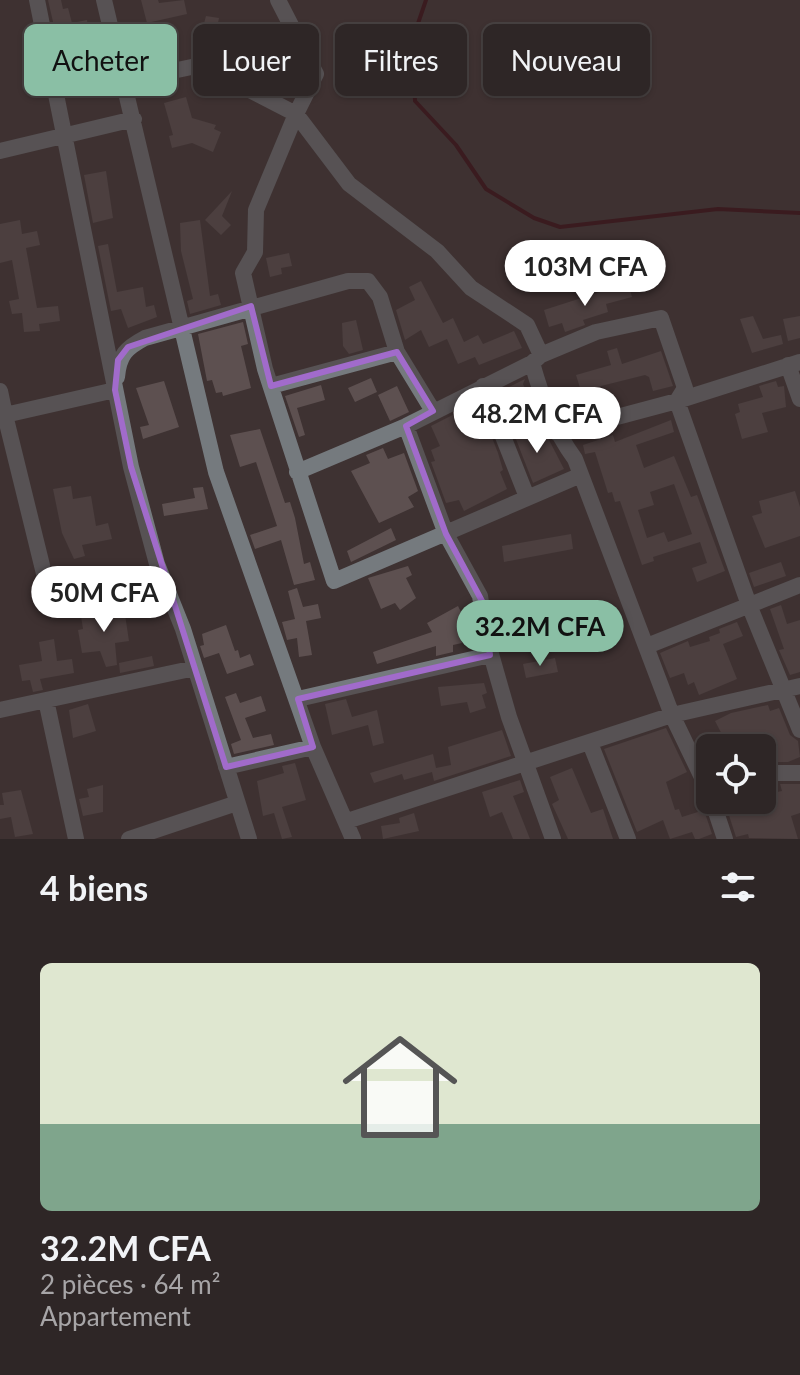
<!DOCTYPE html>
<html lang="fr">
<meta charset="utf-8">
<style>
:root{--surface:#2e2626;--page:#362e2e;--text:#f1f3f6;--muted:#a7a5a7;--line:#494343;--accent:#8abfa5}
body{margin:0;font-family:Lato,sans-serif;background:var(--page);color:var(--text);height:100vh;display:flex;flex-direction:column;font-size:30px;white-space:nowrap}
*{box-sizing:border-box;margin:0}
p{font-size:26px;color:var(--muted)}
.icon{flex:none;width:44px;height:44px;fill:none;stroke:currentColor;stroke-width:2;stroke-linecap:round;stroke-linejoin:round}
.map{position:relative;height:839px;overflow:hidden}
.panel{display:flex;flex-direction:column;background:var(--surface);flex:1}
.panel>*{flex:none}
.hud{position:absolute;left:24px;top:24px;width:752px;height:72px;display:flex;gap:16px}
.fabs{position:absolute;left:696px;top:734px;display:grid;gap:16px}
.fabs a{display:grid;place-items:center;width:80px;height:80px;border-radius:12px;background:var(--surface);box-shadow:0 2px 6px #0004,0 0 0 2px var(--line);font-size:40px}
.price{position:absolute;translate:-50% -68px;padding:0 18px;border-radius:28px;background:#fff;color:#222;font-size:26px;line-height:52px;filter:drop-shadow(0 2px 4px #0008)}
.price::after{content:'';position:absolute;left:50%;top:48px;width:24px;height:18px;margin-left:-12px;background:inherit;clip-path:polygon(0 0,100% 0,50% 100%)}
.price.active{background:var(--accent);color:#111}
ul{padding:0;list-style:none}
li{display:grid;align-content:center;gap:16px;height:424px;padding:0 40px}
li span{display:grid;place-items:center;height:248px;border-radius:12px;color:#555}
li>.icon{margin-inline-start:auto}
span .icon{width:144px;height:144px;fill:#fffc;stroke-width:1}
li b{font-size:34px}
h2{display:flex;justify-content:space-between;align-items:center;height:96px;padding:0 40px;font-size:34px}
.pill{padding:0 28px;border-radius:12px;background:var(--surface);box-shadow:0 2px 6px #0004,0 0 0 2px var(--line);font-size:28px;line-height:72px}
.pill.active{background:var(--accent);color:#111}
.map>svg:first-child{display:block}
</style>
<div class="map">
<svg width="800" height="839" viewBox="0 0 800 839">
<rect width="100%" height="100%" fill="#3e3232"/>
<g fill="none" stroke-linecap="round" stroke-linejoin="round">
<path stroke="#37020b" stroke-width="4" d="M 426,0 L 413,38 L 415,101 L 456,145 L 486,189 L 534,218 L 560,227 L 718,209 L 800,213"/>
</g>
<path fill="#5d5050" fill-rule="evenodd" d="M 48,0 L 61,0 L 63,9 L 68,8 L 72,23 L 87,20 L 90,37 L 72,41 L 76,59 L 62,61 Z
M 141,0 L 158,0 L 159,3 L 184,0 L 187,14 L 147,23 Z
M 206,16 L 219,18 L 218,23 L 231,30 L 226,40 L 202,31 Z
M 186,97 L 192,118 L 216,125 L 214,129 L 221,132 L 213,152 L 192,143 L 172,148 L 169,136 L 173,135 L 164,103 Z
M 106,171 L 113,218 L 93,223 L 84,175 Z
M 232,191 L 222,216 L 231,225 L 221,235 L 205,220 Z
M 20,220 L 22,234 L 37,231 L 40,245 L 26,248 L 37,308 L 58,306 L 60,321 L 39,324 L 40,331 L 24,332 L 22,313 L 12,314 L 9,301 L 19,299 L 12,260 L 0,263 L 0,224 Z
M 200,220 L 210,296 L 218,294 L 221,305 L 190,314 L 187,301 L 193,299 L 181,251 L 180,223 Z
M 108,244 L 117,292 L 143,287 L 146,307 L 154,305 L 157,317 L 128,328 L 121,309 L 111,311 L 98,246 Z
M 289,253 L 292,266 L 281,268 L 282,274 L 270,277 L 266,258 Z
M 421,281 L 443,323 L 453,318 L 464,342 L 478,335 L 483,344 L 514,331 L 522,348 L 479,365 L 475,357 L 458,364 L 447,339 L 429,347 L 421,330 L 405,340 L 396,310 L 415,300 L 409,287 Z
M 628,283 L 632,297 L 606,304 L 608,312 L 583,320 L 585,325 L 565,332 L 562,323 L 549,327 L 544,310 Z
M 753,316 L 763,339 L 781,335 L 783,344 L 752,353 L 740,319 Z
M 800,316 L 800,338 L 788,341 L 783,319 Z
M 356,320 L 363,350 L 349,354 L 343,346 L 342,323 Z
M 243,322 L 248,344 L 241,346 L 251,388 L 223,396 L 222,392 L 216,393 L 212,380 L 207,381 L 198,334 Z
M 617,348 L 622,364 L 661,351 L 673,386 L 653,391 L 649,377 L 645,375 L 581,391 L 576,375 L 611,365 L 607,351 Z
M 371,378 L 377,392 L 355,402 L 348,388 Z
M 525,379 L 523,384 L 533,406 L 512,415 L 509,407 L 504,409 L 497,393 Z
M 164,381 L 179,427 L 143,439 L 140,427 L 149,425 L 136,388 Z
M 776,381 L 778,387 L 784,386 L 786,407 L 762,413 L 768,432 L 742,439 L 735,414 L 740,412 L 738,404 L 763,397 L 759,386 Z
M 321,385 L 325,400 L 297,408 L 305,435 L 299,437 L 285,396 Z
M 397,386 L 409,412 L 390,421 L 378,395 Z
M 478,402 L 498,453 L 503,470 L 500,472 L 507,489 L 464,511 L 459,500 L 446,503 L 431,462 L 435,461 L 431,450 L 440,446 L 431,426 Z
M 671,420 L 674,432 L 636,445 L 644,468 L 674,456 L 691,497 L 697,495 L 725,571 L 697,582 L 692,568 L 707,563 L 700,542 L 653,557 L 654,561 L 642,565 L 620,501 L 615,502 L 612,492 L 608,493 L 595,452 L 585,454 L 583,445 L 613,435 L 615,442 ZM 674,484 L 692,534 L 668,542 L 664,532 L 647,538 L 638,510 L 654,505 L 650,492 Z
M 525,424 L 532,440 L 548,438 L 564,469 L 533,483 L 512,429 Z
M 260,429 L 285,503 L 290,502 L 295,518 L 304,564 L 310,562 L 315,580 L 294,585 L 281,540 L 255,549 L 250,535 L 277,526 L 256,462 L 240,467 L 230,435 Z
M 383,448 L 388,459 L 404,453 L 418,491 L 408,497 L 414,507 L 379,523 L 351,471 L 370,463 L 366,455 Z
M 71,486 L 73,499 L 91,496 L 96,526 L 108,523 L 112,539 L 82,545 L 85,556 L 74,559 L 62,533 L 53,489 Z
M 203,487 L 208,509 L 164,516 L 162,504 L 195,498 L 193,488 Z
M 795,491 L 800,507 L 800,536 L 765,548 L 752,516 L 762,513 L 759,501 Z
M 391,528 L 396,540 L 351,562 L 347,551 Z
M 571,534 L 573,549 L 504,562 L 502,546 Z
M 781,562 L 786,576 L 754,587 L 749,573 Z
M 408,566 L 412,575 L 406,578 L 416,598 L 400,610 L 395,603 L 381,609 L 368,578 Z
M 297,588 L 303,607 L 318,604 L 321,618 L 306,621 L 312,655 L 299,657 L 297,638 L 287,640 L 282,622 L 295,619 L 288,591 Z
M 781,605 L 787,624 L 800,620 L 800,672 L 790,675 L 779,650 L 784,649 L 770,609 Z
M 458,606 L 465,620 L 456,625 L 462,643 L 453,645 L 453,652 L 436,656 L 436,646 L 377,664 L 373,652 L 432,632 L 427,623 Z
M 124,608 L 129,641 L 115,643 L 117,665 L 106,667 L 100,651 L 82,653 L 78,630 L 83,629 L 81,616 Z
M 737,622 L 743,636 L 723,644 L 737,679 L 699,695 L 694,682 L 688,685 L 684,673 L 670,678 L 660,653 L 688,641 L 690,647 L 710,641 L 709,637 L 720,633 L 719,629 Z
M 226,625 L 235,651 L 238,650 L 240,658 L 250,654 L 254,665 L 227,674 L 219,653 L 204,658 L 200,646 L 204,645 L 202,634 Z
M 54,639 L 57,661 L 72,659 L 74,673 L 40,679 L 43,690 L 33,692 L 30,680 L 22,681 L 19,665 L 42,661 L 39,642 Z
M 152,656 L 154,666 L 120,673 L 119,663 Z
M 555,658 L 558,672 L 526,678 L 523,664 Z
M 484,683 L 487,693 L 482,695 L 486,708 L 470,713 L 467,702 L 441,706 L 438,687 Z
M 236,693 L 240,703 L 261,696 L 266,711 L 245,718 L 253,738 L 271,734 L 274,745 L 234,754 L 231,744 L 241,740 L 225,697 Z
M 346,699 L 352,717 L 377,710 L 384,743 L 373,746 L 368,725 L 332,735 L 325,704 Z
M 88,704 L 96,731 L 73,738 L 69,710 Z
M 768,705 L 770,711 L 779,708 L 790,735 L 798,741 L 800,757 L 788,762 L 762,762 L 762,736 L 729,748 L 715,721 L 731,713 Z
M 666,728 L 687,772 L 666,782 L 675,810 L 679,809 L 682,817 L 701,811 L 706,816 L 712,834 L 699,839 L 695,839 L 692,832 L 670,839 L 663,820 L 637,832 L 604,749 Z
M 502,730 L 511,756 L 434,781 L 432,772 L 404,780 L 402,774 L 374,783 L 370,773 L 433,754 L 436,768 L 451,765 L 448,747 Z
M 295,763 L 306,800 L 282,807 L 292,837 L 282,839 L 274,813 L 263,816 L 257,781 L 284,773 L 282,766 Z
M 572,768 L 591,813 L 603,809 L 613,839 L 568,839 L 552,804 L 559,800 L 550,777 Z
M 520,780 L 524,792 L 513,796 L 530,839 L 513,839 L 502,812 L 490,817 L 482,792 Z
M 780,784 L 800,784 L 800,813 L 791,816 L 798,839 L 749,838 L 748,834 L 736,837 L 725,803 L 762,800 L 762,795 L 782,791 Z
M 103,785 L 103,812 L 83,816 L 79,799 L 89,797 L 87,789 Z
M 21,790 L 33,834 L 15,837 L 11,817 L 0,819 L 0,805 L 4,805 L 2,793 Z
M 414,813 L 419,831 L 383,839 L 381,826 L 400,823 L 399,818 Z"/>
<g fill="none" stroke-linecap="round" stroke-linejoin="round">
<path stroke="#757a7e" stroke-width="16" d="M 37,0 L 131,467 L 157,564 L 183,629 L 249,839
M 104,0 L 216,472 L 313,747 L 353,839
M 278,0 L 316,74 L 296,114 L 349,184 L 437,251 L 471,288 L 527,325 L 541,355 L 596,332 L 661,318 L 685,388 L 677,401 L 800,362
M 125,81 L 201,65 L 296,114 L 256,210 L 255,252 L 243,273 L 265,369 L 334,581 L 581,475
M 0,151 L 134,119
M 541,355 L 532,363 C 542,398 553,429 575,459 L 672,715 L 710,794
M 788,365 L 800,399
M 117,377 C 119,355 126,348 145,338 L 348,281 L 368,281 L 380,297 L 397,352 L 433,411
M 271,386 L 397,352
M 483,386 L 527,497
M 0,391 L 5,415 L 115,390
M 0,416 L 5,415 L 50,598 L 61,603 L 161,577
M 406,426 L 446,534 L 480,596 L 487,640 L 509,717 L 553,839
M 557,433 L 677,401 L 749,605 L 800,730
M 297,472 L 406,426 L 532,363
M 647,646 L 800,585
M 298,699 L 490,655
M 46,700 L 76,839
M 0,710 L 195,668
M 590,743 L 628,839
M 226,767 L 313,747
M 762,773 L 800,773
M 712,800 L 725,839
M 347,821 L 672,715 L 800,686
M 129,839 L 237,803"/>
</g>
<path d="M0 0H800V839H0ZM 251,306 L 271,386 L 397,352 L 433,411 L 406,426 L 446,534 L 482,601 L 490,655 L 298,699 L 313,747 L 226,767 L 131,467 L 115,390 L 118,360 L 128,347 Z" fill="#3e3232" fill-opacity=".55" fill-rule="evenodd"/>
<path fill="none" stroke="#a16bcb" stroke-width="6" stroke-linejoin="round" d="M 251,306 L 271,386 L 397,352 L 433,411 L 406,426 L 446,534 L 482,601 L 490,655 L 298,699 L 313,747 L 226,767 L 131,467 L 115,390 L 118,360 L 128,347 Z"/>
</svg>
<div class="fabs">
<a><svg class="icon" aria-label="locate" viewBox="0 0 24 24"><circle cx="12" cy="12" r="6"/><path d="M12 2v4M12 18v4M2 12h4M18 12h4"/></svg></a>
</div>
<b class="price" style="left:585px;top:308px">103M CFA</b>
<b class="price" style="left:537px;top:455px">48.2M CFA</b>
<b class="price" style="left:104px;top:634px">50M CFA</b>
<b class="price active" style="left:540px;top:668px">32.2M CFA</b>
<div class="hud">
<a class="pill active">Acheter</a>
<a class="pill">Louer</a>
<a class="pill">Filtres</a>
<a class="pill">Nouveau</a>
</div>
</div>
<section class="panel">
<h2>4 biens<svg class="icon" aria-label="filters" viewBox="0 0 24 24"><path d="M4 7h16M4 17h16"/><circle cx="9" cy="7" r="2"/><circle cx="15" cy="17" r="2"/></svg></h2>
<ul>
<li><span style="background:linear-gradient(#dfe7d0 65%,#7fa58c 0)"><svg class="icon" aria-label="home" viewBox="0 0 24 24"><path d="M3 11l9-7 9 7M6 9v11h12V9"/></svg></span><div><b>32.2M CFA</b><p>2 pièces · 64 m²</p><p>Appartement</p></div></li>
</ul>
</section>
